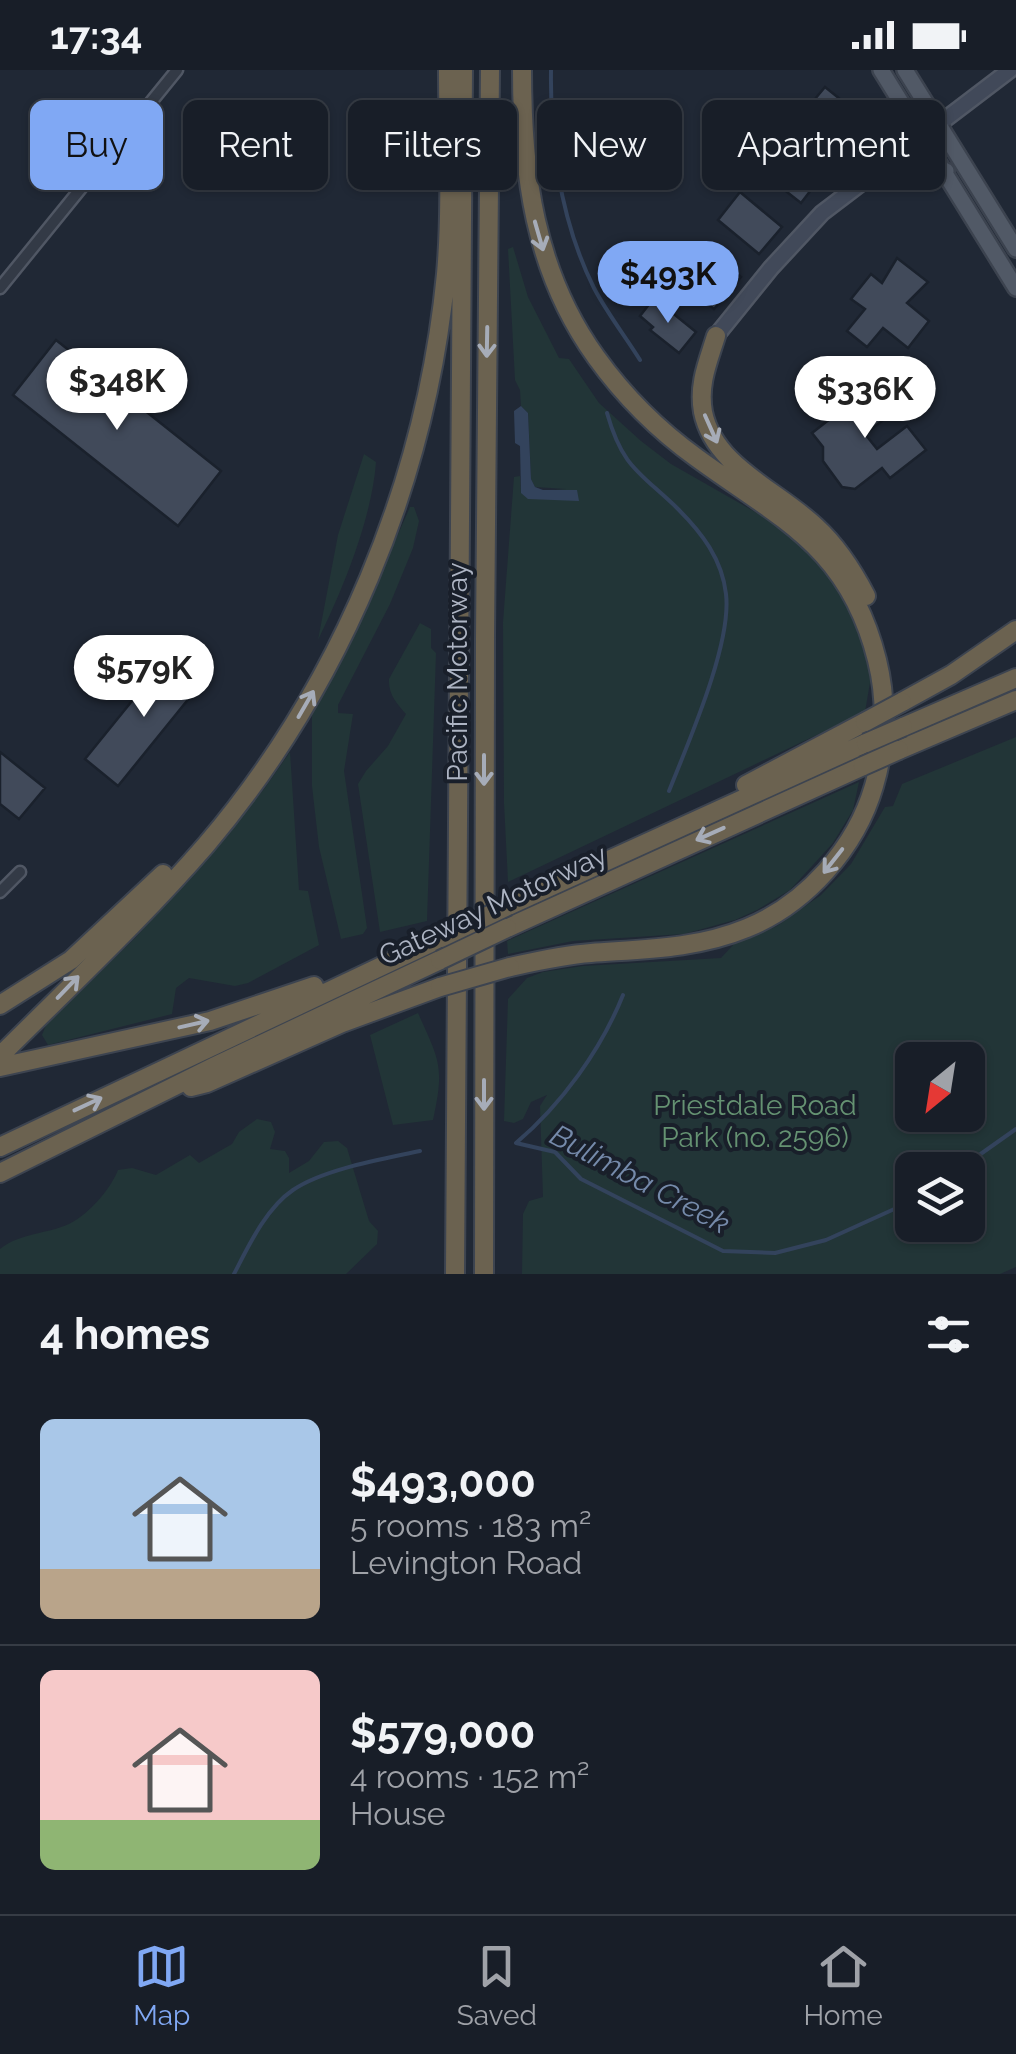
<!DOCTYPE html>
<meta charset="utf-8">
<style>
:root{--surface:#181e28;--page:#252b34;--text:#f1f3f6;--muted:#9fa2a8;--line:#363c45;--accent:#80a8f4}
body{margin:0;font-family:Raleway,sans-serif;background:var(--page);color:var(--text);height:100vh;display:flex;flex-direction:column;font-size:38px;white-space:nowrap}
*{box-sizing:border-box;margin:0}
p{font-size:32px;color:var(--muted)}
.icon{flex:none;width:55px;height:55px;fill:none;stroke:currentColor;stroke-width:2;stroke-linecap:round;stroke-linejoin:round}
.map{position:relative;height:1204px;overflow:hidden}
.sheet{display:flex;flex-direction:column;background:var(--surface);flex:1}
.sheet>*{flex:none}
.guide{position:absolute;left:30px;top:30px;width:958px;height:90px;display:flex;gap:20px}
.needle{width:65px;rotate:210deg}
.controls{position:absolute;left:895px;top:972px;display:grid;gap:20px}
.controls a{display:grid;place-items:center;width:90px;height:90px;border-radius:15px;background:var(--surface);box-shadow:0 2px 8px #0004,0 0 0 2px var(--line);font-size:50px}
.price{position:absolute;translate:-50% -85px;padding:0 22px;border-radius:35px;background:#fff;color:#222;font-size:32px;line-height:65px;filter:drop-shadow(0 2px 5px #0008)}
.price::after{content:'';position:absolute;left:50%;top:60px;width:30px;height:22px;margin-left:-15px;background:inherit;clip-path:polygon(0 0,100% 0,50% 100%)}
.price.on{background:var(--accent);color:#111}
ul{padding:0;list-style:none}
li{display:flex;align-items:center;gap:30px;height:250px;padding:0 40px}
li+li{border-top:2px solid var(--line)}
li span{display:grid;place-items:center;flex:none;width:280px;height:200px;border-radius:15px;color:#555}
li>.icon{margin-inline-start:auto}
span .icon{width:120px;height:120px;fill:#fffc;stroke-width:1}
li b{font-size:42px}
h2{display:flex;justify-content:space-between;align-items:center;height:120px;padding:0 40px;font-size:42px}
.tag{padding:0 35px;border-radius:15px;background:var(--surface);box-shadow:0 2px 8px #0004,0 0 0 2px var(--line);font-size:35px;line-height:90px}
.tag.on{background:var(--accent);color:#111}
.status{display:flex;justify-content:space-between;align-items:center;height:70px;padding:0 50px;background:var(--surface);direction:ltr}
.status svg{height:28px;fill:currentColor}
.tabs{display:flex;justify-content:space-around;align-items:center;height:140px;border-top:2px solid var(--line);background:var(--surface);font-size:28px;color:var(--muted)}
.tabs a{display:grid;justify-items:center;gap:5px}
.tabs .on{color:var(--accent)}
.map>svg:first-child{display:block}
</style>
<div class="status"><b>17:34</b><svg viewBox="0 0 49 12"><path d="M0 12V9h3v3zM5 12V6h3v6zM10 12V3h3v9zM15 12V0h3v12zM26 1h20v11H26zM47 4h2v5h-2z"/></svg></div>
<div class="map">
<svg width="1016" height="1204" viewBox="0 0 1016 1204">
<rect width="100%" height="100%" fill="#202835"/>
<path fill="#223537" fill-rule="evenodd" d="M 513,177 L 528,227 L 559,288 L 569,289 L 599,333 L 641,371 L 671,394 L 785,459 L 811,480 L 829,503 L 863,564 L 873,595 L 865,642 L 508,812 L 504,733 L 503,552 L 514,407 L 520,406 L 521,423 L 566,419 L 535,417 L 531,409 L 528,343 L 521,336 L 520,320 L 515,310 L 508,179 Z
M 364,384 L 376,392 C 372,448 343,519 318,570 L 338,465 Z
M 410,437 L 414,437 L 419,451 L 413,478 L 390,534 L 338,635 L 338,643 L 353,644 L 344,701 L 367,858 L 363,864 L 341,869 L 319,777 L 312,716 L 312,642 L 353,566 Z
M 420,553 L 431,559 L 431,578 L 436,583 L 427,851 L 380,862 L 358,714 L 366,701 L 388,676 L 406,644 C 397,634 388,624 389,609 Z
M 1016,667 L 1016,1197 L 1000,1204 L 522,1204 L 523,1144 L 529,1131 L 543,1127 L 540,1036 L 547,1025 L 531,1032 L 523,1049 L 514,1053 L 504,1051 L 508,929 L 527,908 L 543,902 L 583,896 L 721,888 L 734,874 L 777,856 L 821,825 L 851,794 L 885,737 L 893,736 L 902,714 ZM 912,990 L 968,990 L 968,1045 L 912,1045 ZM 912,1100 L 968,1100 L 968,1155 L 912,1155 Z
M 290,682 L 299,820 L 308,821 L 319,875 L 248,913 L 235,916 L 189,908 L 176,918 L 172,944 L 48,975 L 42,965 L 46,955 L 136,867 L 264,719 Z
M 859,712 L 853,740 L 833,773 L 790,820 L 757,840 L 735,850 L 684,864 L 573,871 L 508,884 L 507,871 Z
M 418,943 C 439,990 445,996 433,1050 L 393,1055 L 370,965 Z
M 257,1049 L 271,1052 L 275,1062 L 270,1079 L 285,1081 L 289,1088 L 289,1103 L 309,1091 L 324,1072 L 338,1071 L 347,1078 L 369,1151 L 378,1161 L 377,1174 L 346,1204 L 0,1204 L 0,1179 C 20,1163 47,1164 69,1154 C 89,1144 110,1120 118,1100 L 132,1098 L 156,1105 L 190,1085 L 199,1093 L 232,1074 L 239,1062 Z"/>
<path fill="#33435c" d="M 521,336 L 528,343 L 531,409 L 535,417 L 543,420 L 577,420 L 579,431 L 528,429 L 521,423 L 520,376 L 515,373 L 514,341 Z"/>
<g fill="none" stroke-linecap="round" stroke-linejoin="round">
<path stroke="#33435c" stroke-width="4" d="M 551,0 C 550,74 560,150 594,218 C 607,243 625,266 640,290
M 607,343 C 623,399 640,402 678,439 C 702,463 722,489 726,524 C 732,574 688,673 669,721
M 516,1073 L 555,1082 L 581,1109 L 723,1181 L 775,1183 L 826,1170 L 912,1131
M 516,1073 C 561,1035 601,980 623,925
M 958,1100 L 1016,1059
M 234,1204 C 248,1177 266,1138 293,1120 C 324,1099 383,1089 420,1081"/>
</g>
<path fill="#414a5a" stroke="#1a212c" stroke-width="2.5" d="M 825,17 L 866,50 L 857,62 L 815,29 Z
M 794,37 L 808,48 L 805,53 L 828,68 L 829,73 L 818,87 L 801,74 L 795,81 L 788,76 L 794,68 L 783,60 L 780,63 L 775,59 Z
M 778,89 L 811,120 L 801,133 L 759,100 L 767,90 Z
M 740,122 L 782,157 L 759,184 L 718,150 Z
M 699,173 L 741,207 L 714,239 L 673,205 Z
M 897,188 L 928,212 L 907,233 L 929,251 L 908,278 L 883,258 L 867,277 L 847,261 L 865,239 L 851,229 L 871,204 L 882,213 Z
M 654,228 L 696,262 L 679,283 L 650,260 L 653,257 L 640,246 Z
M 56,270 L 221,401 L 178,456 L 13,325 Z
M 876,313 L 896,340 L 865,364 L 877,379 L 907,356 L 926,380 L 890,408 L 882,398 L 855,419 L 842,417 L 823,391 L 823,377 L 812,363 Z
M 170,584 L 203,611 L 118,716 L 85,689 Z
M 0,682 L 45,718 L 19,749 L 0,734 Z"/>
<g fill="none" stroke-linecap="round" stroke-linejoin="round">
<g stroke="#505764" stroke-width="15">
<path id="street" d="M 0,218 L 177,0
M 0,822 L 20,802"/>
</g>
<g stroke="#505764" stroke-width="19">
<path id="secondary" d="M 716,266 L 771,198 L 822,143 L 1010,0"/>
</g>
<g stroke="#3c434f" stroke-width="20">
<path id="primary" d="M 881,0 L 1016,218
M 905,0 L 1016,179
M 886,93 L 918,93 L 946,101"/>
</g>
<g stroke="#3d4450" stroke-width="22">
<path id="highway" d="M 716,266 C 708,292 698,314 703,342 C 714,397 779,421 816,457 C 837,476 853,501 866,526
M 902,632 L 951,605 L 1016,560
M 903,657 L 1016,608
M 899,680 L 1016,630
M 746,715 L 865,652
M 508,836 L 866,673
M 507,858 L 863,696
M 510,897 C 537,891 563,885 591,883 C 645,879 696,879 747,858 C 806,834 856,778 874,716 C 886,676 887,630 877,590 C 849,477 782,450 697,388 C 658,360 624,326 596,287 C 534,201 522,102 522,0
M 0,935 L 71,890 L 163,804
M 0,986 C 69,917 142,849 206,775 C 341,616 426,412 446,204 C 452,137 448,67 448,0
M 0,997 L 210,951 L 314,916
M 191,1017 L 207,1013 L 342,953 L 440,917
M 0,1077 L 441,868
M 0,1103 L 215,996 L 440,890
M 455,1204 L 463,0
M 484,1204 L 485,568 L 490,0"/>
</g>
<use href="#street" stroke="#333a46" stroke-width="10"/>
<use href="#secondary" stroke="#414959" stroke-width="14"/>
<use href="#primary" stroke="#515966" stroke-width="15"/>
<use href="#highway" stroke="#6b6250" stroke-width="18"/>
<g stroke="#3d4450" stroke-width="22" stroke-linecap="butt">
<path id="highway-bridge" d="M 865,652 L 902,632
M 866,673 L 903,657
M 863,696 L 899,680
M 441,868 L 508,836
M 440,890 L 507,858
M 440,917 L 510,897"/>
</g>
<use href="#highway-bridge" stroke="#6b6250" stroke-width="18"/>
</g>
<defs><path id="oneway-shaft" d="M-6 0H5M1.5-3L5.5 0L1.5 3" fill="none" stroke-width="1.6" stroke-linecap="round" stroke-linejoin="round" transform="scale(2.5)"/></defs>
<g stroke="#a6acb8">
<use href="#oneway-shaft" transform="translate(539 166) rotate(74)"/>
<use href="#oneway-shaft" transform="translate(487 272) rotate(91)"/>
<use href="#oneway-shaft" transform="translate(711 359) rotate(66)"/>
<use href="#oneway-shaft" transform="translate(306 634) rotate(-60)"/>
<use href="#oneway-shaft" transform="translate(484 700) rotate(90)"/>
<use href="#oneway-shaft" transform="translate(710 764) rotate(156)"/>
<use href="#oneway-shaft" transform="translate(833 791) rotate(128)"/>
<use href="#oneway-shaft" transform="translate(68 917) rotate(-46)"/>
<use href="#oneway-shaft" transform="translate(194 954) rotate(-13)"/>
<use href="#oneway-shaft" transform="translate(484 1025) rotate(90)"/>
<use href="#oneway-shaft" transform="translate(88 1034) rotate(-25)"/>
</g>
<g text-anchor="middle" dominant-baseline="central" stroke-width="8" stroke-linejoin="round" paint-order="stroke">
<g font-size="28" fill="#adb4c3" stroke="#191f2a">
<text transform="translate(457 602) rotate(-90)">Pacific Motorway</text>
<text transform="translate(493 835) rotate(-25)">Gateway Motorway</text>
</g>
<g font-size="28" fill="#659272" stroke="#191f2a">
<text x="755" y="1035">Priestdale Road<tspan x="755" dy="32">Park (no. 2596)</tspan></text>
</g>
<g font-size="30" font-style="italic" fill="#758aaa" stroke="#191f2a">
<text transform="translate(640 1109) rotate(28)">Bulimba Creek</text>
</g>
</g>
</svg>
<div class="controls">
<a><svg class="needle" viewBox="-14 -14 28 28"><path d="M0-13l5 13h-10z" fill="#e53935"/><path d="M0 13l5-13h-10z" fill="#9fa2a8"/></svg></a>
<a><svg class="icon" aria-label="layers" viewBox="0 0 24 24"><path d="M12 4l9 5-9 5-9-5zM3 14l9 5 9-5"/></svg></a>
</div>
<b class="price on" style="left:668px;top:256px">$493K</b>
<b class="price" style="left:117px;top:363px">$348K</b>
<b class="price" style="left:865px;top:371px">$336K</b>
<b class="price" style="left:144px;top:650px">$579K</b>
<div class="guide">
<a class="tag on">Buy</a>
<a class="tag">Rent</a>
<a class="tag">Filters</a>
<a class="tag">New</a>
<a class="tag">Apartment</a>
</div>
</div>
<section class="sheet">
<h2>4 homes<svg class="icon" aria-label="filters" viewBox="0 0 24 24"><path d="M4 7h16M4 17h16"/><circle cx="9" cy="7" r="2"/><circle cx="15" cy="17" r="2"/></svg></h2>
<ul>
<li><span style="background:linear-gradient(#a9c7e8 75%,#b9a48a 0)"><svg class="icon" aria-label="home" viewBox="0 0 24 24"><path d="M3 11l9-7 9 7M6 9v11h12V9"/></svg></span><div><b>$493,000</b><p>5 rooms · 183 m²</p><p>Levington Road</p></div></li>
<li><span style="background:linear-gradient(#f6c9c9 75%,#8fb573 0)"><svg class="icon" aria-label="home" viewBox="0 0 24 24"><path d="M3 11l9-7 9 7M6 9v11h12V9"/></svg></span><div><b>$579,000</b><p>4 rooms · 152 m²</p><p>House</p></div></li>
</ul>
</section>
<nav class="tabs">
<a class="on"><svg class="icon" aria-label="map" viewBox="0 0 24 24"><path d="M3 6l6-2 6 2 6-2v14l-6 2-6-2-6 2zM9 4v14M15 6v14"/></svg>Map</a>
<a><svg class="icon" aria-label="saved" viewBox="0 0 24 24"><path d="M7 4h10v16l-5-4-5 4z"/></svg>Saved</a>
<a><svg class="icon" aria-label="home" viewBox="0 0 24 24"><path d="M3 11l9-7 9 7M6 9v11h12V9"/></svg>Home</a>
</nav>
